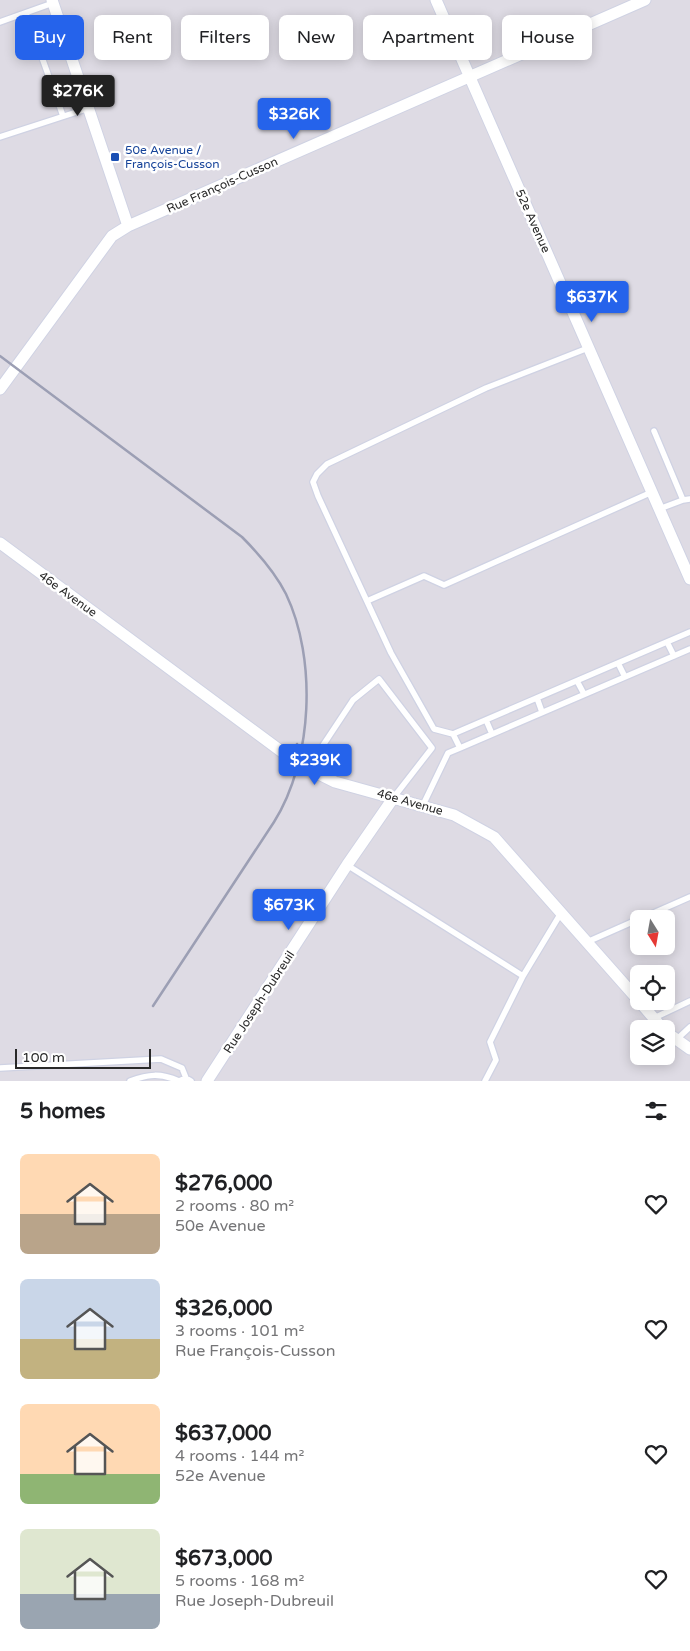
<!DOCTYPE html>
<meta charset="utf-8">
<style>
:root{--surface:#fff;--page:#f2f2f2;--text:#202124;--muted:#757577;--accent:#2563eb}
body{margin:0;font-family:"Varela Round",sans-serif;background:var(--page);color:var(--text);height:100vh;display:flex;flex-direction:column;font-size:19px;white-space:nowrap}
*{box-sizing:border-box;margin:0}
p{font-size:16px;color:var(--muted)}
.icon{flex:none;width:28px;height:28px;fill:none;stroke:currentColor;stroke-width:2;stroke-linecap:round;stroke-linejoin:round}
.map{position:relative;height:1081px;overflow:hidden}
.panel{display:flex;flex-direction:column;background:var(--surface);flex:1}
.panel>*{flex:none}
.hud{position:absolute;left:15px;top:15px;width:660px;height:45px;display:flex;gap:10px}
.needle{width:32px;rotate:169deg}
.controls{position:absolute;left:630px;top:910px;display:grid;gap:10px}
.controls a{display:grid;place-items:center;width:45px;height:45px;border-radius:8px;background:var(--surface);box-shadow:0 2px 12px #0003;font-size:25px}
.scale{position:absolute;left:15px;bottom:12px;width:136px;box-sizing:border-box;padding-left:5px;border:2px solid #292929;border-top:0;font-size:14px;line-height:18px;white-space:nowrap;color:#292929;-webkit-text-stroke:4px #fff;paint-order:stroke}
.price{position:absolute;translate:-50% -42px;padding:0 11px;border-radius:5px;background:var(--accent);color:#fff;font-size:16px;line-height:32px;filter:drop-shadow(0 1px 2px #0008)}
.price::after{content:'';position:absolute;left:50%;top:30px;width:15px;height:11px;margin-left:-8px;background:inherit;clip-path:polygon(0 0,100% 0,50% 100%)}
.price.selected{background:#222;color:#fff}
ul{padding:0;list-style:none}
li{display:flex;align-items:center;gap:15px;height:125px;padding:0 20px}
li span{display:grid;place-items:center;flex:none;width:140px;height:100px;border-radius:8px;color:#555}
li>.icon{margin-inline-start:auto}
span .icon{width:60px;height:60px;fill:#fffc;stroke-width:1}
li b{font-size:21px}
h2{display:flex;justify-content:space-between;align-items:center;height:60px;padding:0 20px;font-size:21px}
.pill{padding:0 18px;border-radius:8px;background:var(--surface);box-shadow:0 2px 12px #0003;font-size:18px;line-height:45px}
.pill.selected{background:var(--accent);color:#fff}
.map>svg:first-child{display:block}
</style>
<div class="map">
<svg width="690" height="1081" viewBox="0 0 690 1081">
<rect width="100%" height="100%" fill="#ece5da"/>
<path fill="#dedbe4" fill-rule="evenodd" d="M 0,0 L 690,0 L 690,1081 L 0,1081 ZM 639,919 L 666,919 L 666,946 L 639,946 ZM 639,974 L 666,974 L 666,1001 L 639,1001 ZM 639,1029 L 666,1029 L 666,1056 L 639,1056 Z"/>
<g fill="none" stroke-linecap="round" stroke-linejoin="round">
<g stroke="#cfd2e3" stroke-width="8">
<path id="service" d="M 26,13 L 63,116
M 0,22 L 53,3
M 0,137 L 89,108
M 654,431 L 683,500
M 659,509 L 683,500 L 690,499
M 367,601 L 424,576 L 444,585 L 652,492
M 690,632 L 453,734 L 460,748 L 690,649
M 667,642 L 674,656
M 618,663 L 625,677
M 577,681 L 584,694
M 537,698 L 542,712
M 486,720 L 492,734
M 453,734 L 434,729 L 391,653 L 318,496 L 313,482 L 317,474 L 327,464 L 486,388 L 588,348
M 308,768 L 353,700 L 379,679 L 432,748 L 394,797
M 423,805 L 448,753 L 460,748
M 347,865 L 523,976
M 640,919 L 690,897
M 587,942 L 639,919
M 654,1018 L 690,1001
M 676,1040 L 690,1027
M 0,1068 L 161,1059 L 182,1068 L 186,1078 L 191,1081
M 130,1081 C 149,1074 160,1073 179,1081 L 186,1078
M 485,1081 L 496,1060 L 490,1042 L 523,976 L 561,913"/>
</g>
<g stroke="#cfd2e3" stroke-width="13">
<path id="minor" d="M 52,0 L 128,226
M 436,0 L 690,579
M 0,389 L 112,236 L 128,226 L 645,0
M 0,543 L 297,763 L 335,782 L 454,815 L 494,837 L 639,1001
M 639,1001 L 663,1029
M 666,1032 L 690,1049
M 207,1081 L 347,865 L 394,797"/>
</g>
<use href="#service" stroke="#fff" stroke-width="5.5"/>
<use href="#minor" stroke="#fff" stroke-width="11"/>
<path stroke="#9c9fb4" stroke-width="2.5" d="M 0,356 L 242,537 C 259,554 275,572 286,594 C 317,659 313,760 274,822 L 153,1006
M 285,771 L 297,744"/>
</g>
<rect fill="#1a4fb4" stroke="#fff" stroke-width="2" x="110" y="152" width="10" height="10" rx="2.5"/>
<g text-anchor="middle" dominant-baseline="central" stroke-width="5" stroke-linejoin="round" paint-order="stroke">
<g font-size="12" fill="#164399" stroke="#fff" text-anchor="start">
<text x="125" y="150">50e Avenue /<tspan x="125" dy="14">François-Cusson</tspan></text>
</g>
<g font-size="12" fill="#292929" stroke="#fff">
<text transform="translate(222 185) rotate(-24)">Rue François-Cusson</text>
<text transform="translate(533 221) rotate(66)">52e Avenue</text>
<text transform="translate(68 594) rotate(36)">46e Avenue</text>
<text transform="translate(410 802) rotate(16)">46e Avenue</text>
<text transform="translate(259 1002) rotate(-57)">Rue Joseph-Dubreuil</text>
</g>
</g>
</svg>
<div class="controls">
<a><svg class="needle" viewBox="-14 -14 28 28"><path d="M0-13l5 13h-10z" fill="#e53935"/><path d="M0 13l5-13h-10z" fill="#757577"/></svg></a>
<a><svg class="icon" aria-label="locate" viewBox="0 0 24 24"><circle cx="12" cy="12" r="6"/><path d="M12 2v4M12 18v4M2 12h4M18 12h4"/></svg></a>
<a><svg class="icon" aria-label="layers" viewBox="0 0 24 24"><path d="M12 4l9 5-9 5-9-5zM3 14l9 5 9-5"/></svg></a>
</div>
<div class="scale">100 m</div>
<b class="price selected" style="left:78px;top:117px">$276K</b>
<b class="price" style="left:294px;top:140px">$326K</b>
<b class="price" style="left:592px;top:323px">$637K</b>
<b class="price" style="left:315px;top:786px">$239K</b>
<b class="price" style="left:289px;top:931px">$673K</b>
<div class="hud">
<a class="pill selected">Buy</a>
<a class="pill">Rent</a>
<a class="pill">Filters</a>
<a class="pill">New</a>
<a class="pill">Apartment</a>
<a class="pill">House</a>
</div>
</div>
<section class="panel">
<h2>5 homes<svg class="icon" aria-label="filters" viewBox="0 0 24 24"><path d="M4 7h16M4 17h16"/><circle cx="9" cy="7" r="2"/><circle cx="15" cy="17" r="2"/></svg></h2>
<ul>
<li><span style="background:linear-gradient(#ffd9b3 60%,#b9a48a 0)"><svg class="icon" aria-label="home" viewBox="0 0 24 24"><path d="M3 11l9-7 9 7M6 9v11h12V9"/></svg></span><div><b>$276,000</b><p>2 rooms · 80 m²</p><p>50e Avenue</p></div><svg class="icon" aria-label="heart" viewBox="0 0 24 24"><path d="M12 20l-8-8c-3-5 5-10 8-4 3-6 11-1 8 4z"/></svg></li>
<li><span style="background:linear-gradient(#c9d6e8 60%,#c2b280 0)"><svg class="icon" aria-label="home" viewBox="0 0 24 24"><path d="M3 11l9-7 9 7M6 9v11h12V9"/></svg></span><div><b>$326,000</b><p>3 rooms · 101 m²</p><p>Rue François-Cusson</p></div><svg class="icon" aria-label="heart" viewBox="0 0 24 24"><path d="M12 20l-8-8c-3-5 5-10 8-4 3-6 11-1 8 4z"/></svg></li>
<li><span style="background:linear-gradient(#ffd9b3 70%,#8fb573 0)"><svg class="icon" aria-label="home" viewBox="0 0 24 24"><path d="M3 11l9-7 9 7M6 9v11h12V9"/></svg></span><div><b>$637,000</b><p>4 rooms · 144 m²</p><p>52e Avenue</p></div><svg class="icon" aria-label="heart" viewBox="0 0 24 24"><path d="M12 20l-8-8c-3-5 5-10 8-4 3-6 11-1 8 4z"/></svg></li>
<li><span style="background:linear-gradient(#dfe7d0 65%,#9aa5b1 0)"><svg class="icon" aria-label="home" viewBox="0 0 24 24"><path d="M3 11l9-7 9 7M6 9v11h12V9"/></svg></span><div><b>$673,000</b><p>5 rooms · 168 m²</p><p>Rue Joseph-Dubreuil</p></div><svg class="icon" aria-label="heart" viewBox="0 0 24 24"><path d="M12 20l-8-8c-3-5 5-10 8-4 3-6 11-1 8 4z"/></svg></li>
</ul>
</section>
